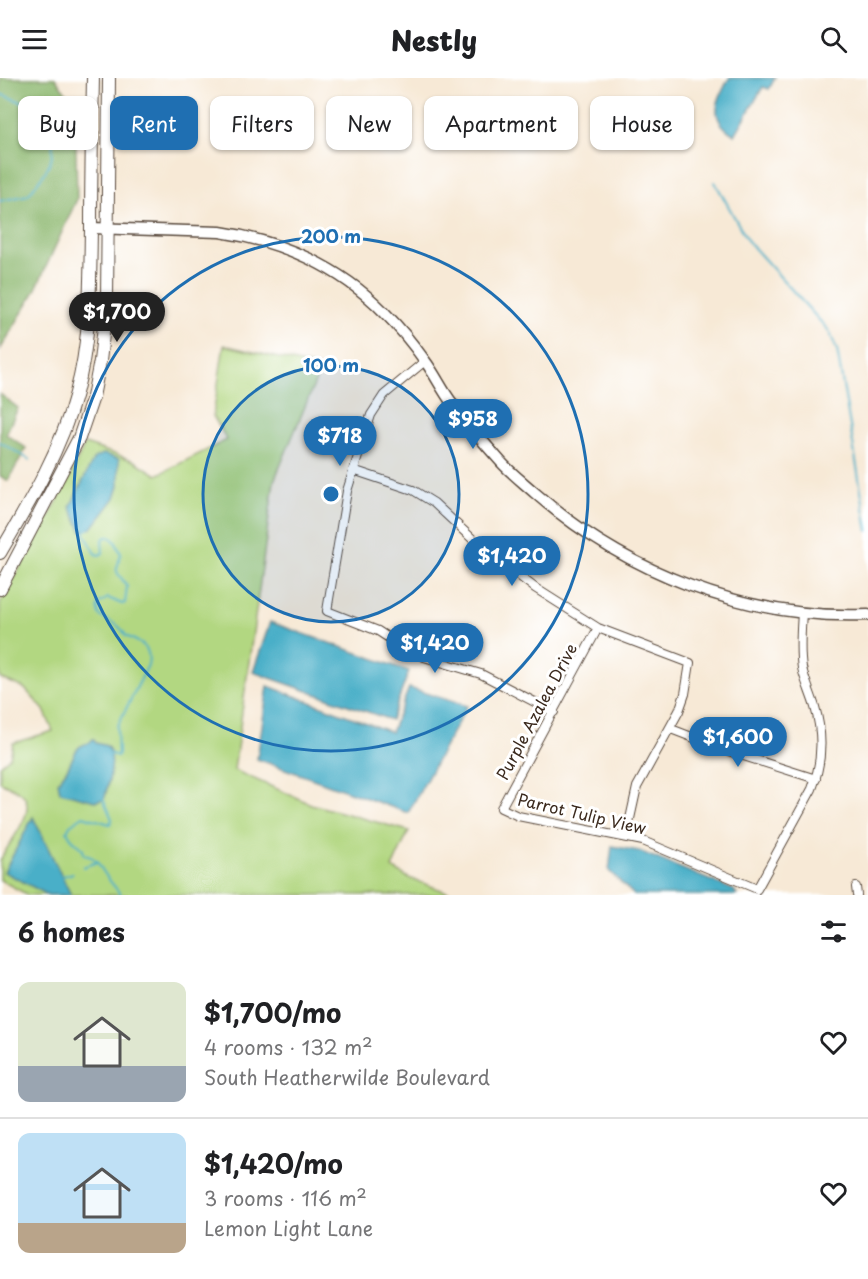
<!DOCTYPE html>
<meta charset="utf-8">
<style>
:root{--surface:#fff;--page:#f2f2f2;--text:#202124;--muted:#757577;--line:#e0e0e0;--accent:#1f6fb2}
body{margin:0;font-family:"Playpen Sans",sans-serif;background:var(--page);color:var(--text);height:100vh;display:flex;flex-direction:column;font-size:22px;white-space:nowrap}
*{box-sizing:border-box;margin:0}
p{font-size:20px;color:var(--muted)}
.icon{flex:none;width:33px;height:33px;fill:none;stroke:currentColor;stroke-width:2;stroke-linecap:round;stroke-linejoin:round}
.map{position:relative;height:817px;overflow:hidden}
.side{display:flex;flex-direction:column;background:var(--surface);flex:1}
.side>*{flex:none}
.top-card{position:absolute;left:18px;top:18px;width:832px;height:54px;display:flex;gap:12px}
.price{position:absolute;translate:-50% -51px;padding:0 14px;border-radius:21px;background:var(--accent);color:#fff;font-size:20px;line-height:39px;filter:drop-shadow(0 2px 3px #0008)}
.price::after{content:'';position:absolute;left:50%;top:36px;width:18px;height:14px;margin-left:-9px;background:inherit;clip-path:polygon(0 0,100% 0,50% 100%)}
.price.on{background:#222;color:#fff}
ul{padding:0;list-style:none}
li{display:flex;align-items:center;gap:18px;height:150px;padding:0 18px}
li+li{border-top:2px solid var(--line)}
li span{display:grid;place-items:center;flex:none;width:168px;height:120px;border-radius:12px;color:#555}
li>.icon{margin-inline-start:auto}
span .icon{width:72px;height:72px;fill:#fffc;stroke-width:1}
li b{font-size:26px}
h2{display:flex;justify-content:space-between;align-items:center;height:72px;padding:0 18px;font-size:26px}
.tag{padding:0 21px;border-radius:12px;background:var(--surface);box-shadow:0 2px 4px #0004;font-size:21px;line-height:54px}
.tag.on{background:var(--accent);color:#fff}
header{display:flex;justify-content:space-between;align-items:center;height:78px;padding:0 18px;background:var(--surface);font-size:27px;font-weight:800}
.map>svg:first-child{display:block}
</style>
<header><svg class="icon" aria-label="menu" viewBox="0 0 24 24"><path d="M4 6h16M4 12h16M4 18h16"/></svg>Nestly<svg class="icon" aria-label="search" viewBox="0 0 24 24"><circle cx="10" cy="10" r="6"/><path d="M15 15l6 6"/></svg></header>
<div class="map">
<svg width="868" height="817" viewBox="0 0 868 817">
<rect width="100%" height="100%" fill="#fff"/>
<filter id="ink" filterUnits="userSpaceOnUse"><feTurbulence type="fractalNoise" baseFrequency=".0167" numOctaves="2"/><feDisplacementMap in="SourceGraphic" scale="12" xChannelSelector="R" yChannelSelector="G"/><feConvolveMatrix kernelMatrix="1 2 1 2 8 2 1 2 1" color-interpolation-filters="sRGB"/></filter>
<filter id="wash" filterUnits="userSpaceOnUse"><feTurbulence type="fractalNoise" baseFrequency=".008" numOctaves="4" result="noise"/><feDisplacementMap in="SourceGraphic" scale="24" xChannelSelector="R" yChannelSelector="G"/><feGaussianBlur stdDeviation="1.35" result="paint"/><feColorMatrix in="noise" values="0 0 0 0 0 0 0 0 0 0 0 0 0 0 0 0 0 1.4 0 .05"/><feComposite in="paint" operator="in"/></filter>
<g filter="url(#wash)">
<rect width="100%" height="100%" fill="#f7e9d6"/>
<path fill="#b2d781" stroke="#768050" stroke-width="1.5" d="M 224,267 L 321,290 L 274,403 L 234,692 L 311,726 L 409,753 L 392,790 L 409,800 L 455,817 L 28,817 L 0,802 C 0,796 0,788 0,783 C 6,766 41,732 21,715 C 15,711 7,707 0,704 L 0,687 L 10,679 L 13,665 L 53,653 L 44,632 L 24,610 L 0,600 L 0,525 L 58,422 L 85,366 L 135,383 L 157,397 L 227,362 L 213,338 Z"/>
<path fill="#8db86f" stroke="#647146" stroke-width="1.5" d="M 0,0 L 55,0 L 75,26 L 77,121 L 35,213 L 0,272 Z
M 0,316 L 18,330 L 6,356 L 26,370 L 8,403 L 0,398 Z"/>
<path fill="#48afc8" stroke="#426c73" stroke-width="1.5" d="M 729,0 L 775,0 L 769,11 L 763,9 L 735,57 C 707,41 717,23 729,0 Z
M 103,376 L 119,381 L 119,408 L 115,420 L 92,450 L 82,453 L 70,429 L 94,380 Z
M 270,544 L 409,593 L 391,642 L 253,594 Z
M 268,608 L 391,654 L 409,610 L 467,628 L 408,735 L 257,681 Z
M 93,661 L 96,665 L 107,668 C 117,681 108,704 105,719 L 101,722 L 95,723 L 60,714 L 58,704 C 61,699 64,696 67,691 C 75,679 73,668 89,665 Z
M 33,739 L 71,817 L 48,817 L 4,794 Z
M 612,768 L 639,773 L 734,812 L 737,817 L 634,817 L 609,793 Z"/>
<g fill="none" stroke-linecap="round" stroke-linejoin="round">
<path stroke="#48afc8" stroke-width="2" d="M 0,16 L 41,31 L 51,41 C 55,84 54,83 28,117 L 0,123
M 715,104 L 747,162 L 829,253 L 837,272 L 868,453
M 0,364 L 30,382
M 89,450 L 84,454 L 96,476 L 99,477 L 103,475 L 102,463 L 105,459 L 110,459 L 115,463 L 121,476 C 115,498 114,489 127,508 L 125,525 L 122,526 L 108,520 L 98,526 C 94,547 117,538 126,558 C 140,565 152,568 148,587 L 117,649 L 118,678 L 111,676 L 109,678
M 103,720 L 112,741 L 110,746 L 83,738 L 70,747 L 67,753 L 71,760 L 83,771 L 84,777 C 97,779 98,786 105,796 C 110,804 116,810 121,817
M 83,789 L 97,784
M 60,799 L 73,795"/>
</g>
</g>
<g filter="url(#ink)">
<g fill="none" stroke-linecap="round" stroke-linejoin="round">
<g stroke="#57473a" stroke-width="10">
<path id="minor" d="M 425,283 L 384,317 L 371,337 L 347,413 L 327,533 L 378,553 L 404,570 L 424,579 L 481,596 L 554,634
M 353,392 L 413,412 L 434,425 L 480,468 L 535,510 L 598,550 L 690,585 L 685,616 L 679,633 L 637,709 L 626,759
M 598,550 L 501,730 L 518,738 L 643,763 L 757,811 L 812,711 C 822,685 823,656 815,629 C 811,616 805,603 802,590 C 799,572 801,552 802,534
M 671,651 L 728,673 L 816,701
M 856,809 L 857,817"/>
</g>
<g stroke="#57473a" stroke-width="13">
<path id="tertiary" d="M 91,150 L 220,154 C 282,163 340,189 384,234 C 399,249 413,266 425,283 C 435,296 442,312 452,325 C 467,345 484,365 501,384 C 511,395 524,405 535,415 C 625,494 747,542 868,537"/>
</g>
<g stroke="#57473a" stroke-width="14">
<path id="secondary" d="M 0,475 C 30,424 61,372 76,315 C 91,261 90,206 91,151 C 91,101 92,50 93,0
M 0,511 L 79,360 L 93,319 L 100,283 L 107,222 L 109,0"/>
</g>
<use href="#minor" stroke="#fff" stroke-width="8"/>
<use href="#tertiary" stroke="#fff" stroke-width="10"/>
<use href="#secondary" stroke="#fff" stroke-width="12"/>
</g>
</g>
<circle cx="331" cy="416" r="128" fill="#1f6fb2" fill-opacity=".12"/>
<g fill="none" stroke="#1f6fb2" stroke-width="3">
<circle cx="331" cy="416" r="128"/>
<circle cx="331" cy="416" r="257"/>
</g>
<g text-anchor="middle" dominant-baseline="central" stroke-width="6" stroke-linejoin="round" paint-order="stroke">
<g font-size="16" fill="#3b2a1e" stroke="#fff">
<text transform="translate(536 633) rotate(-62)">Purple Azalea Drive</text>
<text transform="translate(582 735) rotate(13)">Parrot Tulip View</text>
</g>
</g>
<circle cx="331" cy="416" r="9" fill="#1f6fb2" stroke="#fff" stroke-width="3"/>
<g font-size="18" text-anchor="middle" font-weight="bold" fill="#1f6fb2" stroke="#fff" stroke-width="6" stroke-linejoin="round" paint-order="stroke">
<text x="331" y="165">200 m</text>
<text x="331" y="294">100 m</text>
</g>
</svg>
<b class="price on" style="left:117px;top:265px">$1,700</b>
<b class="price" style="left:473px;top:372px">$958</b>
<b class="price" style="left:340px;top:389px">$718</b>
<b class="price" style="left:512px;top:509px">$1,420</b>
<b class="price" style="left:435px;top:596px">$1,420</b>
<b class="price" style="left:738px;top:690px">$1,600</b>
<div class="top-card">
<a class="tag">Buy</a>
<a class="tag on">Rent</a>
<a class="tag">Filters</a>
<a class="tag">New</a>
<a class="tag">Apartment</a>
<a class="tag">House</a>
</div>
</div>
<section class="side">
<h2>6 homes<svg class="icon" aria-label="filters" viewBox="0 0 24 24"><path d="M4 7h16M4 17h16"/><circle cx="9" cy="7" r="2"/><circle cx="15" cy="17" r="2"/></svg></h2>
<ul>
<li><span style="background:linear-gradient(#dfe7d0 70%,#9aa5b1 0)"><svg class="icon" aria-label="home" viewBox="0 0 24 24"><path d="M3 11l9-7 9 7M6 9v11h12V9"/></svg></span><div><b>$1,700/mo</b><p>4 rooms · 132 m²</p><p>South Heatherwilde Boulevard</p></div><svg class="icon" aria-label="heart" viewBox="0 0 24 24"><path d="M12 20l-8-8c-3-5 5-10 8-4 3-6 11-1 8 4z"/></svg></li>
<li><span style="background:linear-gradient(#bfe0f5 75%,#b9a48a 0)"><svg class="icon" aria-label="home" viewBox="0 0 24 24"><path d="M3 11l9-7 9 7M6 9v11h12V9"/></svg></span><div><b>$1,420/mo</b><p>3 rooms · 116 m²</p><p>Lemon Light Lane</p></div><svg class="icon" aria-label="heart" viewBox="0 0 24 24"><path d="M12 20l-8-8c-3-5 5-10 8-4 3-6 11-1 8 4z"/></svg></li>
</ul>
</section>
